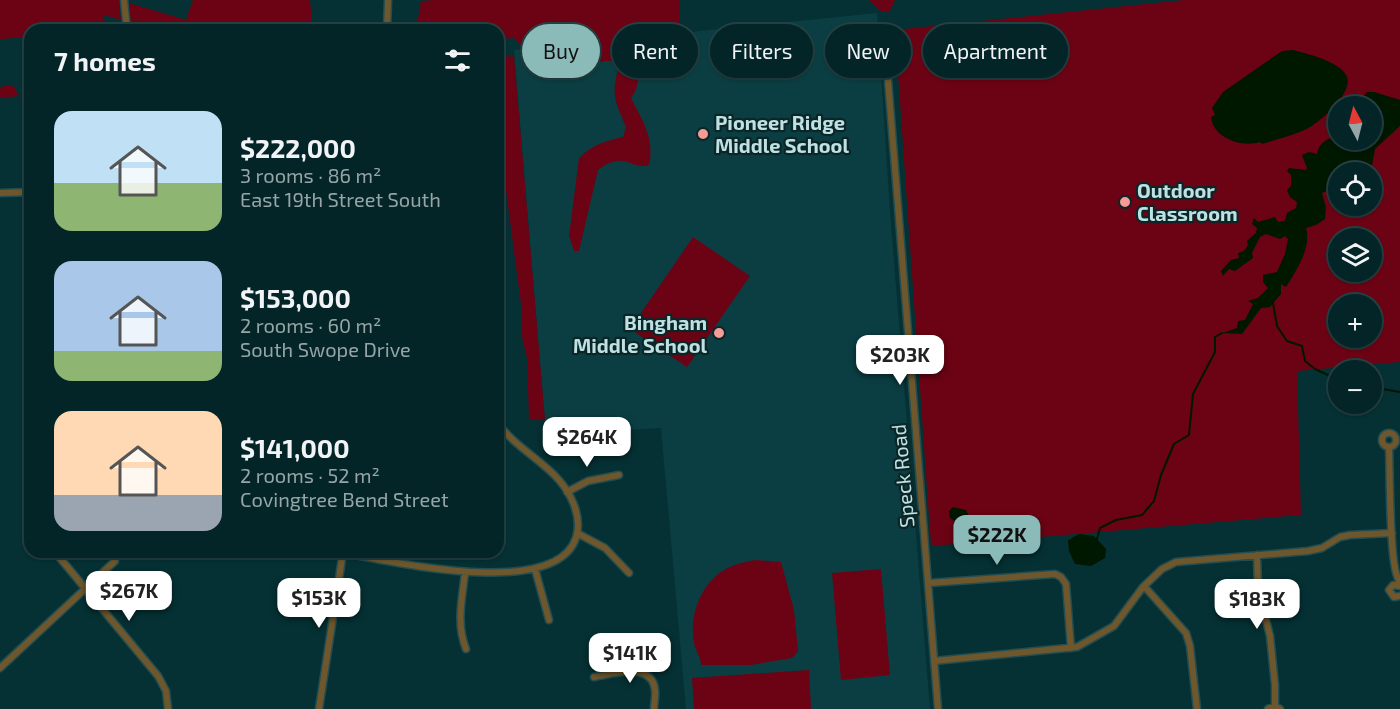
<!DOCTYPE html>
<meta charset="utf-8">
<style>
:root{--surface:#042527;--page:#0d2d2f;--text:#f1f3f6;--muted:#97a5a7;--line:#254244;--accent:#8bbbb9}
body{margin:0;font-family:"Exo 2",sans-serif;background:var(--page);color:var(--text);height:100vh;display:flex;flex-direction:column;font-size:22px;white-space:nowrap}
*{box-sizing:border-box;margin:0}
p{font-size:20px;color:var(--muted)}
.icon{flex:none;width:33px;height:33px;fill:none;stroke:currentColor;stroke-width:2;stroke-linecap:round;stroke-linejoin:round}
.map{position:relative;flex:1;overflow:hidden}
.side{position:absolute;left:24px;top:24px;width:480px;height:534px;display:flex;flex-direction:column;background:var(--surface);border-radius:18px;box-shadow:0 2px 4px #0004,0 0 0 2px var(--line)}
.side>*{flex:none}
.banner{position:absolute;left:522px;top:24px;width:570px;height:54px;display:flex;gap:12px}
.needle{width:39px;rotate:353deg}
.controls{position:absolute;left:1328px;top:96px;display:grid;gap:12px}
.controls a{display:grid;place-items:center;width:54px;height:54px;border-radius:50%;background:var(--surface);box-shadow:0 2px 4px #0004,0 0 0 2px var(--line);font-size:30px}
.price{position:absolute;translate:-50% -51px;padding:0 14px;border-radius:12px;background:#fff;color:#222;font-size:20px;line-height:39px;filter:drop-shadow(0 2px 3px #0008)}
.price::after{content:'';position:absolute;left:50%;top:36px;width:18px;height:14px;margin-left:-9px;background:inherit;clip-path:polygon(0 0,100% 0,50% 100%)}
.price.active{background:var(--accent);color:#111}
ul{padding:0;list-style:none}
li{display:flex;align-items:center;gap:18px;height:150px;padding:0 30px}
li span{display:grid;place-items:center;flex:none;width:168px;height:120px;border-radius:18px;color:#555}
li>.icon{margin-inline-start:auto}
span .icon{width:72px;height:72px;fill:#fffc;stroke-width:1}
li b{font-size:26px}
h2{display:flex;justify-content:space-between;align-items:center;height:72px;padding:0 30px;font-size:26px}
.chip{padding:0 21px;border-radius:27px;background:var(--surface);box-shadow:0 2px 4px #0004,0 0 0 2px var(--line);font-size:21px;line-height:54px}
.chip.active{background:var(--accent);color:#111}
.map>svg:first-child{display:block}
</style>
<div class="map">
<svg width="1400" height="709" viewBox="0 0 1400 709">
<rect width="100%" height="100%" fill="#053134"/>
<path fill="#0b3e42" d="M 877,13 L 890,212 L 930,709 L 686,709 L 661,428 L 546,435 L 514,50 Z"/>
<path fill="#6c0314" fill-rule="evenodd" d="M 0,0 L 119,0 L 121,20 L 104,15 L 105,30 L 30,30 L 30,37 L 0,39 Z
M 193,0 L 310,0 L 313,30 L 157,30 L 131,22 L 129,3 L 186,20 Z
M 434,0 L 680,0 L 679,23 L 675,27 L 649,29 L 645,34 L 645,46 L 657,56 L 659,63 C 628,75 645,80 631,98 C 642,120 655,138 649,165 C 632,171 625,149 598,170 L 579,251 L 574,251 L 569,236 L 579,158 C 592,145 605,141 623,137 L 626,127 C 612,94 612,95 620,60 L 572,64 L 526,59 L 521,45 L 514,38 L 498,39 L 498,30 L 416,30 L 421,1 Z
M 869,0 L 895,0 L 890,11 L 882,12 Z
M 1184,0 L 1400,0 L 1400,362 L 1297,371 L 1301,515 L 931,546 L 895,30 ZM 1338,106 L 1371,106 L 1371,140 L 1338,140 ZM 1338,172 L 1371,172 L 1371,206 L 1338,206 ZM 1338,238 L 1371,238 L 1371,272 L 1338,272 ZM 1338,304 L 1371,304 L 1371,338 L 1338,338 Z
M 514,56 L 545,420 L 529,419 L 527,358 L 521,333 L 521,304 L 498,130 L 498,57 Z
M 13,85 L 19,96 L 0,98 L 0,87 Z
M 693,237 L 750,276 L 687,367 L 630,329 Z
M 756,560 L 781,562 L 794,610 L 798,651 L 792,658 L 751,665 L 701,665 C 701,657 695,650 694,643 C 688,611 705,573 738,564 C 744,562 750,561 756,560 Z
M 881,569 L 890,675 L 841,680 L 832,573 Z
M 809,670 L 811,709 L 694,709 L 692,678 Z"/>
<path fill="#001700" d="M 1293,50 C 1308,54 1333,60 1344,72 C 1360,89 1320,122 1307,129 C 1292,136 1277,139 1262,144 L 1260,142 C 1242,148 1213,138 1211,117 L 1215,115 L 1212,108 L 1223,92 L 1282,51 Z
M 1367,92 L 1374,92 L 1400,100 L 1400,126 L 1375,149 L 1372,165 L 1365,172 L 1338,172 L 1338,186 L 1322,193 L 1326,207 L 1325,219 L 1316,225 L 1306,228 C 1312,247 1296,271 1286,287 L 1281,284 L 1281,294 L 1270,307 L 1261,308 L 1242,334 L 1222,333 L 1237,328 L 1238,321 L 1245,320 L 1253,304 L 1248,301 L 1258,298 L 1268,288 L 1263,282 L 1263,275 L 1277,272 L 1285,254 L 1288,239 L 1285,236 L 1280,239 L 1266,234 L 1260,237 L 1252,253 L 1253,258 L 1235,271 L 1229,269 L 1223,276 L 1221,271 L 1231,260 L 1239,258 L 1238,253 L 1244,251 L 1248,245 L 1247,241 L 1256,233 L 1257,228 L 1252,224 L 1254,218 L 1258,222 L 1275,217 L 1278,222 L 1285,221 L 1287,213 L 1296,208 L 1297,202 L 1290,197 L 1287,190 L 1291,186 L 1291,175 L 1287,171 L 1289,168 L 1306,170 L 1307,168 L 1302,155 L 1309,152 L 1317,154 C 1318,145 1325,140 1333,137 L 1338,124 L 1338,140 L 1371,140 L 1371,106 L 1355,106 Z
M 953,507 L 966,510 L 969,516 L 965,521 L 956,522 L 950,518 L 949,511 Z
M 1079,534 L 1094,536 L 1106,549 L 1105,558 L 1091,566 L 1075,564 L 1069,551 L 1068,540 Z"/>
<g fill="none" stroke-linecap="round" stroke-linejoin="round">
<path stroke="#001700" stroke-width="2" d="M 1273,303 L 1277,326 L 1287,341 L 1302,346 L 1305,361 L 1315,369 L 1328,375 L 1338,385
M 1371,387 L 1400,392
M 1097,539 L 1100,528 L 1116,520 L 1142,515 L 1154,501 L 1161,475 L 1174,444 L 1189,435 L 1193,394 L 1215,352 L 1215,337 L 1222,333"/>
<g stroke="#234d50" stroke-width="9">
<path id="minor" d="M 124,0 L 127,30
M 387,30 L 388,0
M 884,30 L 938,709
M 0,193 L 30,192
M1382 440a7 7 0 1 1 14 0a7 7 0 1 1-14 0Z
M 1389,447 C 1390,468 1389,569 1399,580 L 1398,585
M 567,492 L 588,481 L 619,475
M 577,533 L 605,548 L 629,573
M 55,552 L 158,676 L 166,691 L 168,709
M 343,553 C 391,561 555,600 576,538 C 580,525 577,510 571,498 C 555,465 518,452 498,423
M 1257,555 L 1258,589 L 1270,636 L 1275,685 L 1275,706
M 535,569 L 549,620
M 465,573 C 462,599 456,624 466,649
M 929,583 L 1055,574 L 1061,577 L 1066,584 L 1071,648
M 1144,586 L 1186,633 L 1190,646 L 1197,709
M 1400,586 L 1393,585 L 1389,590 L 1394,597 L 1400,596
M 934,661 L 1077,647 L 1114,626 L 1143,587 L 1162,569 L 1176,562 L 1308,551 L 1322,548 L 1340,537 L 1350,535 L 1392,533
M 0,668 L 115,561
M 594,677 C 612,674 652,661 655,690 C 656,696 654,703 654,709
M 319,709 L 343,552
M 1268,709 L 1275,706 L 1280,709"/>
</g>
<use href="#minor" stroke="#6e572c" stroke-width="6"/>
</g>
<g fill="#f59b98" stroke="#0c2527" stroke-width="2">
<circle cx="703" cy="134" r="6"/>
<circle cx="1125" cy="202" r="6"/>
<circle cx="719" cy="333" r="6"/>
</g>
<g text-anchor="middle" dominant-baseline="central" stroke-width="4.5" stroke-linejoin="round" paint-order="stroke">
<g font-size="20" font-weight="bold" fill="#bee2e4" stroke="#0c2527" text-anchor="start">
<text x="715" y="122">Pioneer Ridge<tspan x="715" dy="23">Middle School</tspan></text>
<text x="1137" y="190">Outdoor<tspan x="1137" dy="23">Classroom</tspan></text>
<text x="707" y="322" text-anchor="end">Bingham<tspan x="707" dy="23">Middle School</tspan></text>
</g>
<g font-size="20" fill="#bee2e4" stroke="#0c2527">
<text transform="translate(902 476) rotate(-95)">Speck Road</text>
</g>
</g>
</svg>
<div class="controls">
<a><svg class="needle" viewBox="-14 -14 28 28"><path d="M0-13l5 13h-10z" fill="#e53935"/><path d="M0 13l5-13h-10z" fill="#97a5a7"/></svg></a>
<a><svg class="icon" aria-label="locate" viewBox="0 0 24 24"><circle cx="12" cy="12" r="6"/><path d="M12 2v4M12 18v4M2 12h4M18 12h4"/></svg></a>
<a><svg class="icon" aria-label="layers" viewBox="0 0 24 24"><path d="M12 4l9 5-9 5-9-5zM3 14l9 5 9-5"/></svg></a>
<a>+</a>
<a>−</a>
</div>
<b class="price" style="left:900px;top:386px">$203K</b>
<b class="price" style="left:587px;top:468px">$264K</b>
<b class="price active" style="left:997px;top:566px">$222K</b>
<b class="price" style="left:129px;top:622px">$267K</b>
<b class="price" style="left:319px;top:629px">$153K</b>
<b class="price" style="left:1257px;top:630px">$183K</b>
<b class="price" style="left:630px;top:684px">$141K</b>
<div class="banner">
<a class="chip active">Buy</a>
<a class="chip">Rent</a>
<a class="chip">Filters</a>
<a class="chip">New</a>
<a class="chip">Apartment</a>
</div>
<section class="side">
<h2>7 homes<svg class="icon" aria-label="filters" viewBox="0 0 24 24"><path d="M4 7h16M4 17h16"/><circle cx="9" cy="7" r="2"/><circle cx="15" cy="17" r="2"/></svg></h2>
<ul>
<li><span style="background:linear-gradient(#bfe0f5 60%,#8fb573 0)"><svg class="icon" aria-label="home" viewBox="0 0 24 24"><path d="M3 11l9-7 9 7M6 9v11h12V9"/></svg></span><div><b>$222,000</b><p>3 rooms · 86 m²</p><p>East 19th Street South</p></div></li>
<li><span style="background:linear-gradient(#a9c7e8 75%,#8fb573 0)"><svg class="icon" aria-label="home" viewBox="0 0 24 24"><path d="M3 11l9-7 9 7M6 9v11h12V9"/></svg></span><div><b>$153,000</b><p>2 rooms · 60 m²</p><p>South Swope Drive</p></div></li>
<li><span style="background:linear-gradient(#ffd9b3 70%,#9aa5b1 0)"><svg class="icon" aria-label="home" viewBox="0 0 24 24"><path d="M3 11l9-7 9 7M6 9v11h12V9"/></svg></span><div><b>$141,000</b><p>2 rooms · 52 m²</p><p>Covingtree Bend Street</p></div></li>
</ul>
</section>
</div>
